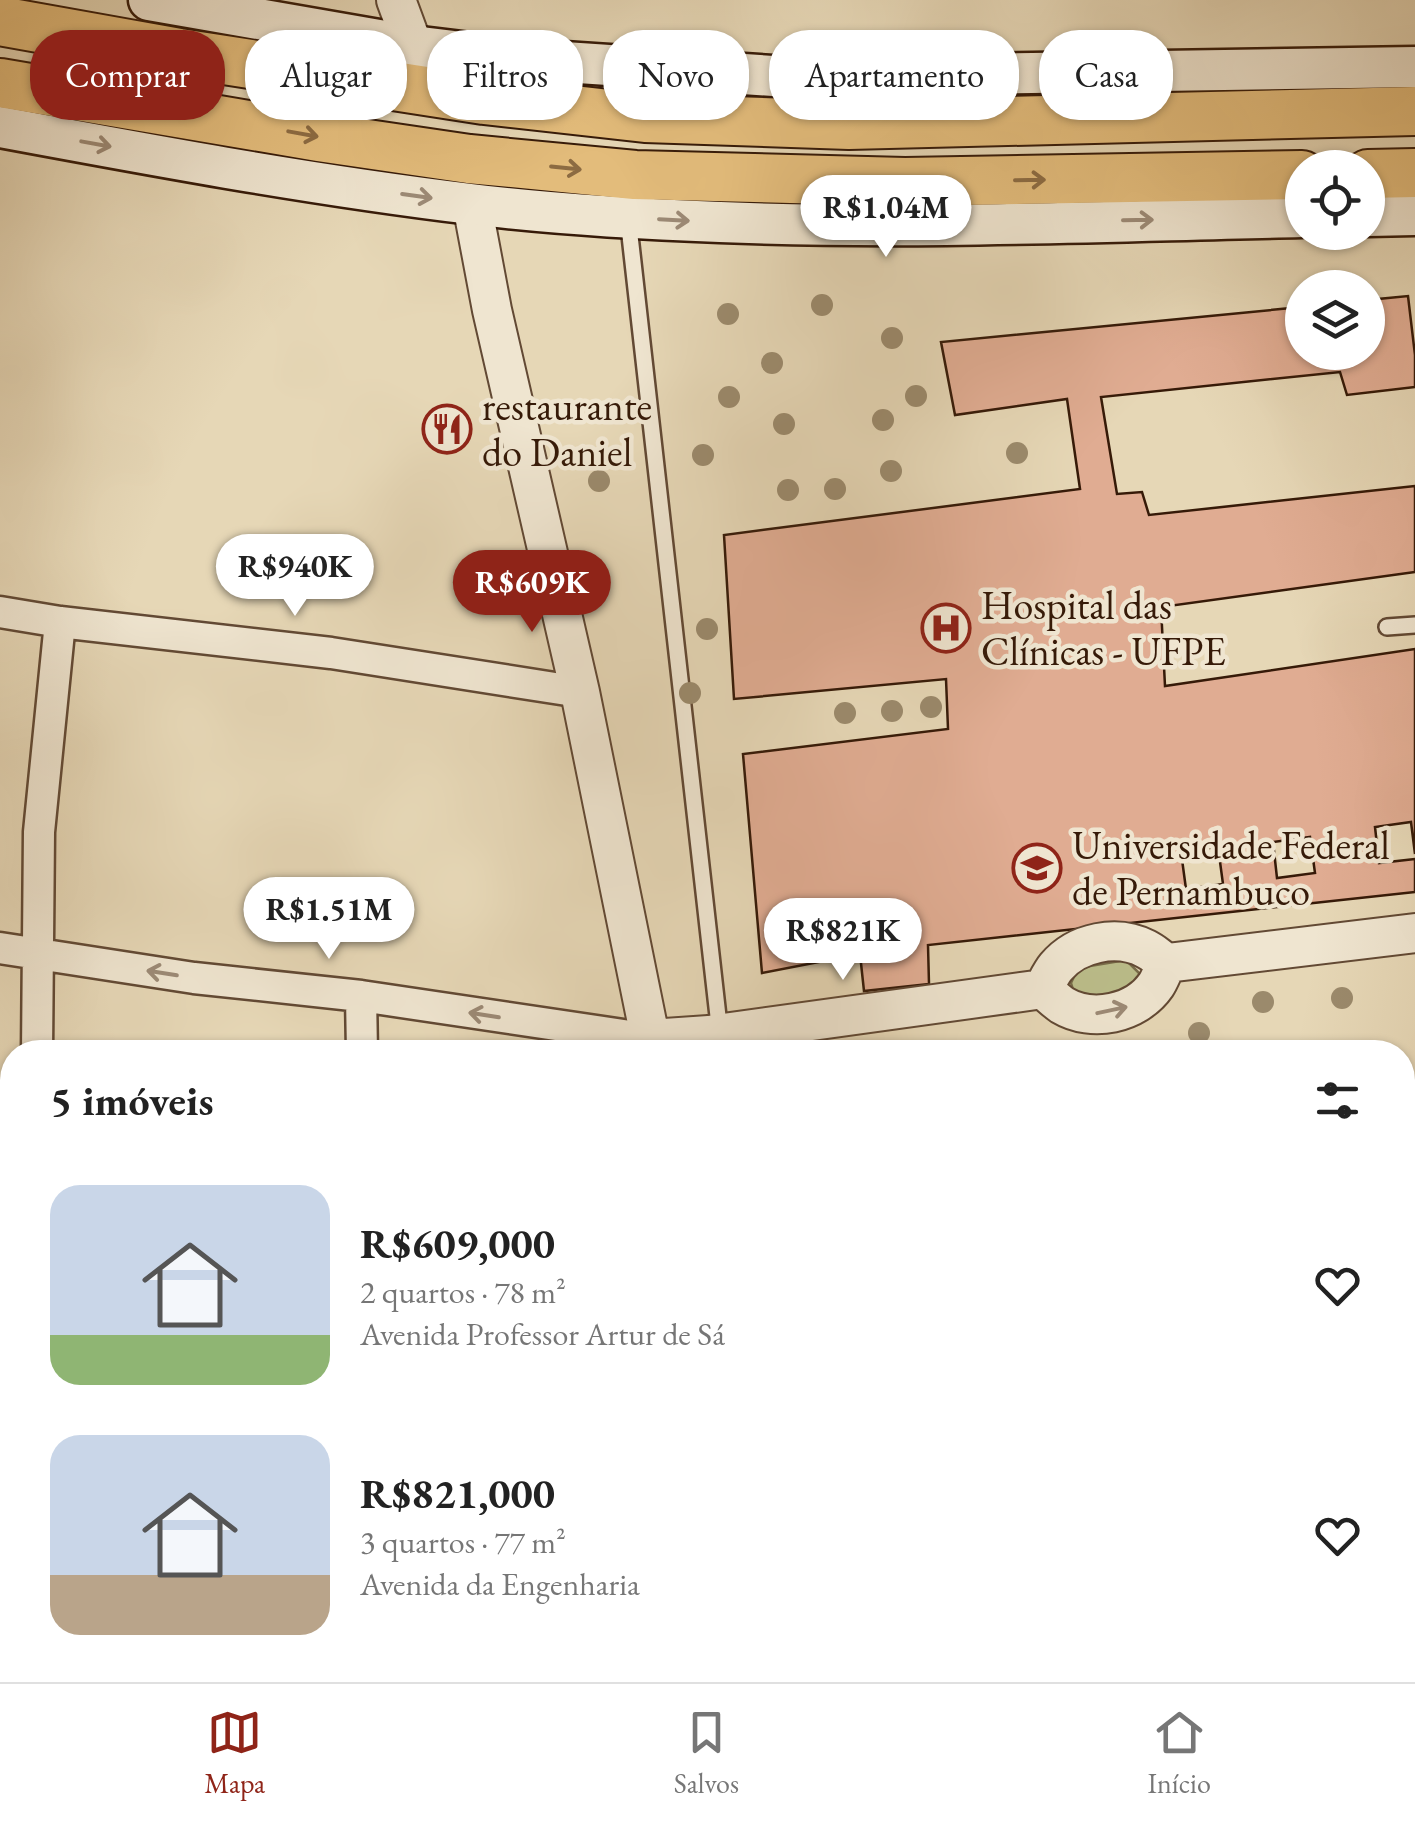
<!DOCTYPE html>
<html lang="pt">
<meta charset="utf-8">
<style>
:root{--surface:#fff;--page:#f2f2f2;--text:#222;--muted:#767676;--line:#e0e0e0;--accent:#8f2418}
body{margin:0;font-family:"EB Garamond",serif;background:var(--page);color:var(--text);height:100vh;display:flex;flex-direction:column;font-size:38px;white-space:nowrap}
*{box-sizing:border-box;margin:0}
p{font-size:32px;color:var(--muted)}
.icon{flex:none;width:55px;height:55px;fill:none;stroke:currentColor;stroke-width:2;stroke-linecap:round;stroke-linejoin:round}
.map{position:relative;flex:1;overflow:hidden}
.panel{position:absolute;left:0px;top:1040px;width:1415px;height:642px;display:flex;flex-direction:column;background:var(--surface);border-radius:40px 40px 0 0;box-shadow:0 2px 8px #0004}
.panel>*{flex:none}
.top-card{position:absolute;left:30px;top:30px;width:1355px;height:90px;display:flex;gap:20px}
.fabs{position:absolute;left:1285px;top:150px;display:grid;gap:20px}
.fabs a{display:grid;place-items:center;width:100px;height:100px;border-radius:50%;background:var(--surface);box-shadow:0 2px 8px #0004;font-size:50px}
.price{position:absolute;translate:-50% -85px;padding:0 22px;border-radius:35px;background:#fff;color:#222;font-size:32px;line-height:65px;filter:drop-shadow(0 2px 5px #0008)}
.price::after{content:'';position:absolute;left:50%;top:60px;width:30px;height:22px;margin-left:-15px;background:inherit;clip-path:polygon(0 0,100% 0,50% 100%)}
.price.active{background:var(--accent);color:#fff}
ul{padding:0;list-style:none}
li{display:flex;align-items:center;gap:30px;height:250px;padding:0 50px}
li span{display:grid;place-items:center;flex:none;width:280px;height:200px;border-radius:30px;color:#555}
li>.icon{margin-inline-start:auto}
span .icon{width:120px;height:120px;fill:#fffc;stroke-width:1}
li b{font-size:42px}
h2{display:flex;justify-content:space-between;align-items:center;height:120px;padding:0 50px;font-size:42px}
.chip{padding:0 35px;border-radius:40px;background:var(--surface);box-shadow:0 2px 8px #0004;font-size:35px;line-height:90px}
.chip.active{background:var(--accent);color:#fff}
.tabs{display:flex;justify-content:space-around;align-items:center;height:140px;border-top:2px solid var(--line);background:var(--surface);font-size:28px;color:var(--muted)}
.tabs a{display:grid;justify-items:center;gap:5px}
.tabs .active{color:var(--accent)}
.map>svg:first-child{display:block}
</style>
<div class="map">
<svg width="1415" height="1682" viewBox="0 0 1415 1682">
<rect width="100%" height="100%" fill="#e6d7b6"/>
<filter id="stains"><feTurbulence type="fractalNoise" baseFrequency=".002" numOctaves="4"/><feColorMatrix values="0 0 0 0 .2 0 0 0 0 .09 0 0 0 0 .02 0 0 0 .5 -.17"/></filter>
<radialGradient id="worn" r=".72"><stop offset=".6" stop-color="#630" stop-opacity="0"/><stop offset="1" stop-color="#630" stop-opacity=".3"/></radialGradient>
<path fill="#bbbd8a" stroke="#786c49" stroke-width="2.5" d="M 1126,960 L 1139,973 L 1139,985 L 1124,996 L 1076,999 L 1071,983 L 1078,968 Z"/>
<path fill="#e0ac92" stroke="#361a08" stroke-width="2.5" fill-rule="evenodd" d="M 1408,296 L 1415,355 L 1415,387 L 1347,395 L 1340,372 L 1101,397 L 1117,494 L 1142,492 L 1149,515 L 1415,486 L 1415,572 L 1161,607 L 1165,686 L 1415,649 L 1415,854 L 1411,822 L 1375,827 L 1379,863 L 1415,859 L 1415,892 L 928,945 L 929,984 L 864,991 L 860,954 L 762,973 L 743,754 L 948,729 L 946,679 L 734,699 L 724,535 L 1080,489 L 1067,399 L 955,415 L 941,342 L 1302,307 L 1302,352 L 1368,352 L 1368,300 ZM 1310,837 L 1315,873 L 1277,878 L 1273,842 ZM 1218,847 L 1223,884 L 1186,889 L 1181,852 Z
M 1415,1540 L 1415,1682 L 1239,1682 L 1238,1670 L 1402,1670 L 1402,1541 Z
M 1141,1670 L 1210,1670 L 1212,1682 L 1144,1682 Z"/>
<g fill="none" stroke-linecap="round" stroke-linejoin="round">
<g stroke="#624934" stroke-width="20">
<path id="service" d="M 628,218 L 720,1034
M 1387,627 L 1415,625
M 1402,1308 L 1415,1306"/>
</g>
<g stroke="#624934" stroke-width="35">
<path id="minor" d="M 0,612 L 60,622 L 331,653 L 580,692
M 0,948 L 194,978 L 361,996 L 650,1039
M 361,996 L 362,1052
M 37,1052 L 39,832 L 60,622
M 0,1284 L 12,1284
M 368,1670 L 369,1682"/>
</g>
<g stroke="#624934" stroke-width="42">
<path id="tertiary" d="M 396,0 L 413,46
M 472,204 L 492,310 L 580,692 L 653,1052
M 1043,989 C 1047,982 1051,973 1056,967 C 1077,942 1117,934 1146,949 C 1154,953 1160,959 1167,963 L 1415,933
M 650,1039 L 709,1035 L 1043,989 C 1049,994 1055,1000 1062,1005 C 1092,1023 1136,1014 1156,985 C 1160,979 1163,970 1167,963
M 0,1644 L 12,1645
M 580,1670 L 794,1681"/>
</g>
<g stroke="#361a08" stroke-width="45">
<path id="secondary" d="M 149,0 L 413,46 L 519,59 L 788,77 L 1415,67
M 0,127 C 156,156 313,185 471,204 C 553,214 637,219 720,222 C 914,230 1109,221 1302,217
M 1368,216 L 1415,215"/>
</g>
<g stroke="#361a08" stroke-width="52">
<path id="trunk" d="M 0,21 L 179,53 L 484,100 L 645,118 L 849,125 L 1415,111
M 0,83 L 319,137 L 469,159 L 635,175 L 905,182 L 1302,175
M 1368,174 L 1415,173"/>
</g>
<use href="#service" stroke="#efe5d0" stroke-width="15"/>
<use href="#minor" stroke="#efe5d0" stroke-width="30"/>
<use href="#tertiary" stroke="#efe5d0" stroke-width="38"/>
<use href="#secondary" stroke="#efe5d0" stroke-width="40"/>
<use href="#trunk" stroke="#e3bc7b" stroke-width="48"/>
</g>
<g fill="#9b8a6c">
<circle cx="822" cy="305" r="11"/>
<circle cx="728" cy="314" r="11"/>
<circle cx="892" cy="338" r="11"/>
<circle cx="772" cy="363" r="11"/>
<circle cx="916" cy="396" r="11"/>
<circle cx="729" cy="397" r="11"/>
<circle cx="883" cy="420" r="11"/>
<circle cx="784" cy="424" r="11"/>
<circle cx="1017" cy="453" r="11"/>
<circle cx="703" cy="455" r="11"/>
<circle cx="891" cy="471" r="11"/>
<circle cx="599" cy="481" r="11"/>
<circle cx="835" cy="489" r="11"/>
<circle cx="788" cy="490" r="11"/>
<circle cx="707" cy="629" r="11"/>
<circle cx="690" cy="693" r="11"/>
<circle cx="931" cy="707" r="11"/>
<circle cx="892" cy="711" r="11"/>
<circle cx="845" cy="713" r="11"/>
<circle cx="1342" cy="998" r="11"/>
<circle cx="1263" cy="1002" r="11"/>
<circle cx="1199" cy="1033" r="11"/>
</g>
<defs><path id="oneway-shaft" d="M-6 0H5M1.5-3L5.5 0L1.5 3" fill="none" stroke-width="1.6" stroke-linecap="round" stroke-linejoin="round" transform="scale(2.5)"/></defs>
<g stroke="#8c6b42">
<use href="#oneway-shaft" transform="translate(303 134) rotate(10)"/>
<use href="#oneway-shaft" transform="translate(566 168) rotate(6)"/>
<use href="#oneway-shaft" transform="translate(1030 180) rotate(-1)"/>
</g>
<g stroke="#9c8a76">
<use href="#oneway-shaft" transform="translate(96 144) rotate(10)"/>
<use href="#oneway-shaft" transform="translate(417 196) rotate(8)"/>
<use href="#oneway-shaft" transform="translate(674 220) rotate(3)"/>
<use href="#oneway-shaft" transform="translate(1138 220) rotate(-1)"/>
<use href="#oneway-shaft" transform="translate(162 973) rotate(-171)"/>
<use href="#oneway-shaft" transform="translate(1112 1010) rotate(-12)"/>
<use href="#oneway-shaft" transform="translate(484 1015) rotate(-171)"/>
</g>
<defs>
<g id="restaurant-ring" transform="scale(2.5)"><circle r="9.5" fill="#efe5d0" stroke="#8f2418" stroke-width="1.5"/><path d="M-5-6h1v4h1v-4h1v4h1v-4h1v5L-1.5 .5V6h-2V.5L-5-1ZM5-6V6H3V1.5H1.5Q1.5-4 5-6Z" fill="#8f2418"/></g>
<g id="hospital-ring" transform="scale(2.5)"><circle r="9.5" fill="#efe5d0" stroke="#8f2418" stroke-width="1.5"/><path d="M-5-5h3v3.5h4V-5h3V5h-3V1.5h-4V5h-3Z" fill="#8f2418"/></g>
<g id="university-ring" transform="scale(2.5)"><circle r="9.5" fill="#efe5d0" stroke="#8f2418" stroke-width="1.5"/><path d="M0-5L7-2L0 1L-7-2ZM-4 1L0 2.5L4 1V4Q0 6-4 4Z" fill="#8f2418"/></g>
</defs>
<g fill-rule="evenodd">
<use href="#restaurant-ring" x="447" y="429"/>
<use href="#hospital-ring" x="946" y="628"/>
<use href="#university-ring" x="1037" y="868"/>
</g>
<g text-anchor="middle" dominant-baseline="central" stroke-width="9" stroke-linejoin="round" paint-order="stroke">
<g font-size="40" fill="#361a08" stroke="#efe5d0" text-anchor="start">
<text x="482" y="406">restaurante<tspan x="482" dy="46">do Daniel</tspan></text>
<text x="981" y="605">Hospital das<tspan x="981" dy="46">Clínicas - UFPE</tspan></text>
<text x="1072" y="845">Universidade Federal<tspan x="1072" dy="46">de Pernambuco</tspan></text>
</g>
</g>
<rect width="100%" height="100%" filter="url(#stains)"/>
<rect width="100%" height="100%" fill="url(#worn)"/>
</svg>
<div class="fabs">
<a><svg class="icon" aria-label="locate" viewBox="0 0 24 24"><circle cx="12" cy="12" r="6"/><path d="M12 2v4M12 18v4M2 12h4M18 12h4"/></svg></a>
<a><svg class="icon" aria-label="layers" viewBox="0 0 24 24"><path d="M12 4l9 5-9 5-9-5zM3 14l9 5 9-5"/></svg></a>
</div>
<b class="price" style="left:886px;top:260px">R$1.04M</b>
<b class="price" style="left:295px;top:619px">R$940K</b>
<b class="price active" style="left:532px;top:635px">R$609K</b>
<b class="price" style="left:329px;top:962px">R$1.51M</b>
<b class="price" style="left:843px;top:983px">R$821K</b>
<div class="top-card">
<a class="chip active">Comprar</a>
<a class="chip">Alugar</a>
<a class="chip">Filtros</a>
<a class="chip">Novo</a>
<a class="chip">Apartamento</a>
<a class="chip">Casa</a>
</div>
<section class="panel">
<h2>5 imóveis<svg class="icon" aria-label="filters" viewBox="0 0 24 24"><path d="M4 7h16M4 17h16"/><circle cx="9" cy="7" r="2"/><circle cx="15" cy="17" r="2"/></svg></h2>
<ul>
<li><span style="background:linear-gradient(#c9d6e8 75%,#8fb573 0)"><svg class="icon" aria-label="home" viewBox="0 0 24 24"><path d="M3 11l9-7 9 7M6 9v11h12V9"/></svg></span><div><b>R$609,000</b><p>2 quartos · 78 m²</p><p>Avenida Professor Artur de Sá</p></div><svg class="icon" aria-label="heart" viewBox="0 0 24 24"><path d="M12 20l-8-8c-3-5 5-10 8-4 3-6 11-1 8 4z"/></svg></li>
<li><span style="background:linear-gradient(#c9d6e8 70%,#b9a48a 0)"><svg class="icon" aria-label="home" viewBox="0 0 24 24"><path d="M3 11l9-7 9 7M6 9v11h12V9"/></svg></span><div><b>R$821,000</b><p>3 quartos · 77 m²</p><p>Avenida da Engenharia</p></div><svg class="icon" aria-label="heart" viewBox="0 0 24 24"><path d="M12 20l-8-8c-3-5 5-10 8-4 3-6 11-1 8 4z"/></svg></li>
</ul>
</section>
</div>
<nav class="tabs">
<a class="active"><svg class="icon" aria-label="map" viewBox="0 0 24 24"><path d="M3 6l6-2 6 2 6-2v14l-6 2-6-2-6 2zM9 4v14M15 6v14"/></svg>Mapa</a>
<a><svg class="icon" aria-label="saved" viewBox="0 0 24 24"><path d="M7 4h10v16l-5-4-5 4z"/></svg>Salvos</a>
<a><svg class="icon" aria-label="home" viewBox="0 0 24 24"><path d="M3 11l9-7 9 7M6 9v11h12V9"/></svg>Início</a>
</nav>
